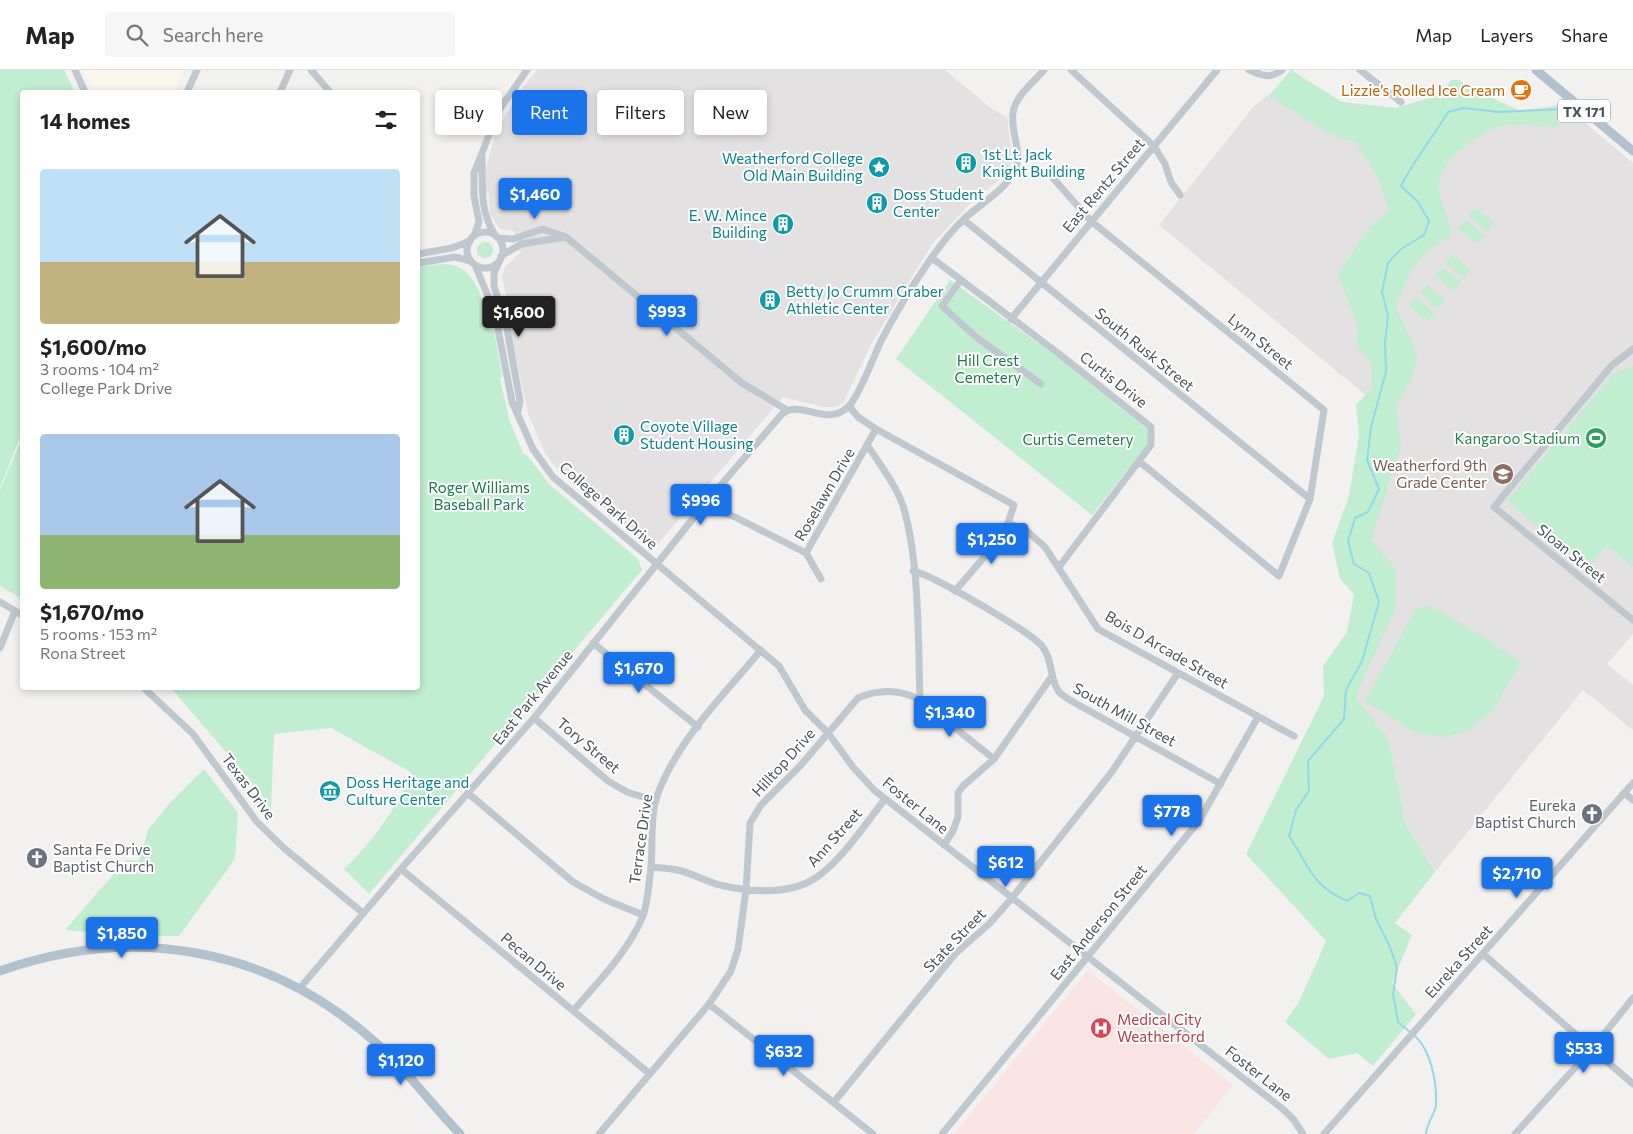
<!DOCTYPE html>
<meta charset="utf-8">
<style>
:root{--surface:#fff;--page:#f6f6f6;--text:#222;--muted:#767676;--line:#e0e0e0;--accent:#1a73e8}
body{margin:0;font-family:Commissioner,sans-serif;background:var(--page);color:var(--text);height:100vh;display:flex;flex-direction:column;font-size:19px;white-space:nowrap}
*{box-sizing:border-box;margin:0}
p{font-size:16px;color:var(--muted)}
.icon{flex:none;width:28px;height:28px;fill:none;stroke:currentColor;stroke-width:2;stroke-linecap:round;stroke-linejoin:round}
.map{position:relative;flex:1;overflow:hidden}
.drawer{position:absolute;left:20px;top:20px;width:400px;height:600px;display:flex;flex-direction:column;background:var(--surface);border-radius:5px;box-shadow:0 2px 8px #0003}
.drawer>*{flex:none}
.top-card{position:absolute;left:435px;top:20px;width:475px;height:45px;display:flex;gap:10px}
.price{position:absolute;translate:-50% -42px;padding:0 11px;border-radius:5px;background:var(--accent);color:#fff;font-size:16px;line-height:32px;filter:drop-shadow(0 1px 2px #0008)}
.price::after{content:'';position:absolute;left:50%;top:30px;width:15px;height:11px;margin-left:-8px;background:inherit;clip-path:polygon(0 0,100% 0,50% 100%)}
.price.selected{background:#222;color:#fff}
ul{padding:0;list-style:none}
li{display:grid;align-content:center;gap:10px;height:265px;padding:0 20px}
li span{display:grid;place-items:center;height:155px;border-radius:5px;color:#555}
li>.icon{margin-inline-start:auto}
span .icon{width:90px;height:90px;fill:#fffc;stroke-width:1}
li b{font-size:21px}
h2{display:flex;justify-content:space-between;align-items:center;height:60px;padding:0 20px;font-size:21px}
.chip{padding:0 18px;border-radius:5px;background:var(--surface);box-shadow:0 2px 8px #0003;font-size:18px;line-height:45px}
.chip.selected{background:var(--accent);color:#fff}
header{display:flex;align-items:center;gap:30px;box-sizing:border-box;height:70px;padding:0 25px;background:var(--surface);border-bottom:1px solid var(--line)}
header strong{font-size:24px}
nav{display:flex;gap:28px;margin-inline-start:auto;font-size:18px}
.search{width:350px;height:45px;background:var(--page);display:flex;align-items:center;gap:12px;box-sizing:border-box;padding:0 18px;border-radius:5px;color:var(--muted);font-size:19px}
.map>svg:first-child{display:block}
</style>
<header>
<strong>Map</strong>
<div class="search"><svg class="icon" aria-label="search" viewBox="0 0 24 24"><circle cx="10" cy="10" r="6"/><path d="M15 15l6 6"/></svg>Search here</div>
<nav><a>Map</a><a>Layers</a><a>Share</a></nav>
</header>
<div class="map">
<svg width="1633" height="1064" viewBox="0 0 1633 1064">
<rect width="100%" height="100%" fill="#f3f0f0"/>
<path fill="#fbf6eb" d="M 83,0 L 184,0 L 175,22 L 94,22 Z"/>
<path fill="#e3e1e2" d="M 537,0 L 945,0 L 992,39 L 1007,47 L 1012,87 L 1010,98 L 1005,105 L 969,135 L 932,174 L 873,271 L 843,333 L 835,337 L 823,337 L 783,327 L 654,479 L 557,399 L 545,383 L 528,343 L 509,257 L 512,251 L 502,207 L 505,197 L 520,183 L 514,161 L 500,159 L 495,152 L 490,144 L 489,124 L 485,120 L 486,99 L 495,64 L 517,25 Z
M 1283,13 L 1355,70 L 1494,44 L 1555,36 L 1560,32 L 1633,93 L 1633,564 L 1607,594 L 1633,615 L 1633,660 L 1583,620 L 1435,802 L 1406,755 L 1388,668 L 1355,628 L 1369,504 L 1368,327 L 1159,155 L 1255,35 Z"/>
<path fill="#fae4e3" d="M 1088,900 L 1233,1015 L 1194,1064 L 954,1064 Z"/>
<path fill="#c1edd1" d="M 0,0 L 64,0 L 75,22 L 22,22 L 22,362 L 0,418 Z
M 1291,0 L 1342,32 L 1396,38 L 1442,24 L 1451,10 L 1459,10 L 1465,15 L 1520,41 L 1537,40 L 1555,36 L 1558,57 C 1545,57 1512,52 1500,56 C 1481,62 1442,90 1439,111 C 1436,131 1453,149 1450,167 C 1416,184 1408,204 1396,238 L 1410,267 L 1417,287 L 1411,311 L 1396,336 L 1401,376 L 1371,471 L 1396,499 L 1396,537 L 1355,628 L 1388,668 L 1406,755 L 1435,802 L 1395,853 L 1412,865 L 1392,913 L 1416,944 L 1373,996 L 1357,983 L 1329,989 L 1285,952 L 1299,932 L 1326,871 L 1246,784 L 1324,626 L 1323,596 L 1347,562 L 1354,524 L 1340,509 L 1332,473 L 1349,426 L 1359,365 L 1356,335 L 1372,318 L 1371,291 L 1356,275 L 1358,257 L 1338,204 L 1369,157 L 1389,141 L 1377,105 L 1354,71 L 1330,65 L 1269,26 Z
M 1475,138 L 1494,153 L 1487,162 L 1468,146 Z
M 1465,149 L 1484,165 L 1477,174 L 1458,158 Z
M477 180a8 8 0 1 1 16 0a8 8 0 1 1-16 0Z
M 1452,185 L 1471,200 L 1464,208 L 1445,193 Z
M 418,196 C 429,196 446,192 456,196 C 478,204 486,238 489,259 L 494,261 L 502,305 L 500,309 L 510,352 L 524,385 L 526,384 L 550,415 L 638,489 L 642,500 L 369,824 L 344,799 C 373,772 396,738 412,703 L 331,658 L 274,664 L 271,741 L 261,723 L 171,618 L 418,618 Z
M 1442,197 L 1461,212 L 1454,221 L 1435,205 Z
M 950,210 L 1059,288 L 1147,359 L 1149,369 L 1145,378 L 1092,445 L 896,289 Z
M 1427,215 L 1445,230 L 1438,239 L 1420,223 Z
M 1416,227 L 1435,243 L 1428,251 L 1409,236 Z
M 1633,296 L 1633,497 L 1606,476 L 1588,498 L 1507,431 L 1613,304 Z
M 22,368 L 22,529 L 0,516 L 0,420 Z
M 1429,535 L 1486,568 L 1521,593 L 1492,641 L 1469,660 L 1446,667 L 1416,663 L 1365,631 L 1416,539 Z
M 204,699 L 238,743 L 235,789 L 179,866 L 128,866 L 65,860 L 126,790 L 139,791 L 148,760 L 169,734 Z"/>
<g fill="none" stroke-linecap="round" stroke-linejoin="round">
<path stroke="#91d9e8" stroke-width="2" d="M 1410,962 L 1398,952 L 1393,924 L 1397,898 L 1390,877 L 1376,849 L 1370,826 L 1359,823 L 1347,831 C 1311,815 1309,796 1289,766 L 1296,740 L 1309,721 L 1308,691 L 1344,649 L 1346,620 L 1362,591 L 1379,532 L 1369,503 L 1354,494 L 1348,471 L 1355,448 L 1368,442 L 1379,419 L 1367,390 L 1371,357 L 1386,302 L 1385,272 L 1388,246 L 1382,222 L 1388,193 L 1401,179 L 1424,165 L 1429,151 L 1418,132 L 1401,116 C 1414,90 1433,67 1448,42 L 1464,38 L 1498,42 L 1565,39
M 1414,965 C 1431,980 1437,1012 1436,1035 C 1435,1044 1427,1052 1426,1064"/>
<path stroke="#bfc8ce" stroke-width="7" d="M 75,0 L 85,22
M 311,0 L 330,22
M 1071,0 L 1154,76 L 1165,94 L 1171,112 L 1180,125
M 1249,0 C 1263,6 1270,9 1282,0
M 1360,0 L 1401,32
M 187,22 L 197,0
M 280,22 L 290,0
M 482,87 C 483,116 479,140 495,165
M 1052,107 L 1091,151 L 1324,340 L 1310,429 L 1279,506 L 1140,392
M 964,150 L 1310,429
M467 180a18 18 0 1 1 36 0a18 18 0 1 1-36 0Z
M 474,166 L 479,152 L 474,126 L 474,103 L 499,40 L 527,0
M 498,168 L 513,169 L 543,159 L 566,167 L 742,313 L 787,340
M 418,184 L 452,178 L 470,171
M 501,186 L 521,174 L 566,167
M 932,188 L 1063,287 L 1151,357 L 1151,375 L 1059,497
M 500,190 L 494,203 L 494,216 L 507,259 L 520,331 L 518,341
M 418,193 L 455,187 L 471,191
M 475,195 L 495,243 L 512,332 L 533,379 L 553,407 L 779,596 L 805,640 L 828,663 L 853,697 L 874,720 L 1284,1040 L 1294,1050 L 1303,1064
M 961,210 L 942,236 L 976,267 L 1041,314
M 1011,249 L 1217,0
M 1633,279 L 1612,295 L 1494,437 L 1633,550
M 849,336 L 858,347 L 876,359 L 1014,435 L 1008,453 L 1028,462 L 1045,477 L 1098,559 L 1294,666
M 703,436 L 735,447 L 806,483 L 876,359
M 806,483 L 821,509
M 913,501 C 931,504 1029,561 1042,576 C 1053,589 1049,608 1059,622 C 1063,626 1070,630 1075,633 L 1221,714
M 955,521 L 992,478 L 1008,453
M 0,532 L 22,545
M 593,573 L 698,657
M 0,578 L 15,541
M 144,618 L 193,664 L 257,752 L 285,779 L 363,843
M 920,630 L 994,689
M 534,648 L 608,711 L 627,722 L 656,731
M 1624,723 L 1633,730
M 469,724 L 573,812 L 604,829 L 643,845
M 944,775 L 953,761 L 958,747 L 958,723 L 963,716 L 994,689 L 1052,606
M 651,797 C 659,798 669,798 677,800 C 693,803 708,813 724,816 C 753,822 791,825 817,807 C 841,791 867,752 885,729
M 401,799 L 650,1004
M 1483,884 L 1633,1014
M 300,918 L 401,799 L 534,648 L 703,436 L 782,344 C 801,328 826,359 849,336 C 859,326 874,286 881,271 C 896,242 914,213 932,187 C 942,173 952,160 964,149 C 980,134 1003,122 1014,102 C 1024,84 1010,62 1013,43 C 1015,26 1034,12 1044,0
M 709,934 L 873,1064
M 573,941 C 598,912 628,882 643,846 C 648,832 649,812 651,797 C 653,776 650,750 656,729 C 675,672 724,625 761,580
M 834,1032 L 955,884 L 990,853 L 1012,828 L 1111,703 L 1178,603
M 599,1064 L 709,934 L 731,901 L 738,879 L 746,820 L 750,753 L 761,735 L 801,695 L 858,628 C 878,619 901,619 920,630 C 918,572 920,492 903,436 C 896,415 880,395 868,376
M 942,1064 L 1199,751 L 1258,647
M 1324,1064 L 1633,713
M 1515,1064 L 1592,979 L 1633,928"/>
<path stroke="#b1c1cd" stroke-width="9" d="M 1536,0 L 1633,81
M 0,901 C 133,854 269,877 375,972 C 406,999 431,1034 460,1064"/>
</g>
<defs>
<g id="cafe-disc" transform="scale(1.125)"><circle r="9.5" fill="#e8710a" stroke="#fff"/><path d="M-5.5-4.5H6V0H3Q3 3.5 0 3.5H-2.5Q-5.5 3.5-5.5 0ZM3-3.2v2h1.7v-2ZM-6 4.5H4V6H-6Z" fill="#fff"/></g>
<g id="building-disc" transform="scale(1.125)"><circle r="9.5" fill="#0f9aa8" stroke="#fff"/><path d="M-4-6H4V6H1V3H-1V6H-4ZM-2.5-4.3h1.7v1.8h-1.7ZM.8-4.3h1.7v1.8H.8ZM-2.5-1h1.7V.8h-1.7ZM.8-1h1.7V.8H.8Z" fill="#fff"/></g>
<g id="sight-disc" transform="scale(1.125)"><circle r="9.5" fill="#0f9aa8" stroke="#fff"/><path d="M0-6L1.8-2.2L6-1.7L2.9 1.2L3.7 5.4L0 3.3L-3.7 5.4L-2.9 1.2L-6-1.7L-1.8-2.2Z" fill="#fff"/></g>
<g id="stadium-disc" transform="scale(1.125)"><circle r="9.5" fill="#2e9e5b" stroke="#fff"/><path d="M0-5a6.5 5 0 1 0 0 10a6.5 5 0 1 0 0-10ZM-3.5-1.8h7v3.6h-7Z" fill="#fff"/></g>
<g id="school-disc" transform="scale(1.125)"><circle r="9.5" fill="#8d6e63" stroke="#fff"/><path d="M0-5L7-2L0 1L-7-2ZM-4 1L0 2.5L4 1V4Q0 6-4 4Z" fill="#fff"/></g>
<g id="museum-disc" transform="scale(1.125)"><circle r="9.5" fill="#0f9aa8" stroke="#fff"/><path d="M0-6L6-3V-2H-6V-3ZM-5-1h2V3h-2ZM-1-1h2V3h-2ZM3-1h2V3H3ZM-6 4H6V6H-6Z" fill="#fff"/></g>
<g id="church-disc" transform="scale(1.125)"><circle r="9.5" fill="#6b7280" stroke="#fff"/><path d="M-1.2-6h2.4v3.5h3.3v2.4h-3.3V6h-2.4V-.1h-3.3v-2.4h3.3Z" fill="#fff"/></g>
<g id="hospital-disc" transform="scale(1.125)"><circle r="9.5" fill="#e0444e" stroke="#fff"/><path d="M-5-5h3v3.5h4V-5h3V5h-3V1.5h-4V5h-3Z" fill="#fff"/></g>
</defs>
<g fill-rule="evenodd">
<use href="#cafe-disc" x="1521" y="20"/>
<use href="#building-disc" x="966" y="93"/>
<use href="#sight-disc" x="879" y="97"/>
<use href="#building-disc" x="877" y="133"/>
<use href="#building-disc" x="783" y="154"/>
<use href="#building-disc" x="770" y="230"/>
<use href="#building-disc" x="624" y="365"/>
<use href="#stadium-disc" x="1596" y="368"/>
<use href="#school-disc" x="1503" y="404"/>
<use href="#museum-disc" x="330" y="721"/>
<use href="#church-disc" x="1592" y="744"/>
<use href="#church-disc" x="37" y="788"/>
<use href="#hospital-disc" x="1101" y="958"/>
</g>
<g text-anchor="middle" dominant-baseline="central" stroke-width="4" stroke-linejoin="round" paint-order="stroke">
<rect fill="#fff" stroke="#80878e" stroke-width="1" x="1558" y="29.5" width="52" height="23" rx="4"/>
<g font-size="14" font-weight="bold" fill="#49545d">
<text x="1584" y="41">TX 171</text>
</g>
<g font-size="15" fill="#c56008" stroke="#fff" text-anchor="end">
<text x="1505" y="20">Lizzie’s Rolled Ice Cream</text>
</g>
<g font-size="15" fill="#0d838f" stroke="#fff" text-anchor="start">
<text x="982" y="84">1st Lt. Jack<tspan x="982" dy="17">Knight Building</tspan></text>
<text x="863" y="88" text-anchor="end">Weatherford College<tspan x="863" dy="17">Old Main Building</tspan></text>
<text x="893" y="124">Doss Student<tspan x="893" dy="17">Center</tspan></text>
<text x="767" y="145" text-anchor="end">E. W. Mince<tspan x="767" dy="17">Building</tspan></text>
<text x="786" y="221">Betty Jo Crumm Graber<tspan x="786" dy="17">Athletic Center</tspan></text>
<text x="640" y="356">Coyote Village<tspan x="640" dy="17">Student Housing</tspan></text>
<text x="346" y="712">Doss Heritage and<tspan x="346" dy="17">Culture Center</tspan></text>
</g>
<g font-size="15" fill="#49545d" stroke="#fff">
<text transform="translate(1103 115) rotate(-50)">East Rentz Street</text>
<text transform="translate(1261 271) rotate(39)">Lynn Street</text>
<text transform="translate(1145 279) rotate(39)">South Rusk Street</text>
<text transform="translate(1114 309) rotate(38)">Curtis Drive</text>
<text transform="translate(824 424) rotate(-60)">Roselawn Drive</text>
<text transform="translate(609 435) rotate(41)">College Park Drive</text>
<text transform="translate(1572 483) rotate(39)">Sloan Street</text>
<text transform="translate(1167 579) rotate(30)">Bois D Arcade Street</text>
<text transform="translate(532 627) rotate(-51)">East Park Avenue</text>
<text transform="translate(1125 644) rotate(29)">South Mill Street</text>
<text transform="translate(589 675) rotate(40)">Tory Street</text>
<text transform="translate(783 692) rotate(-48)">Hilltop Drive</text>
<text transform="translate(249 716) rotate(53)">Texas Drive</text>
<text transform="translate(916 735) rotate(39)">Foster Lane</text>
<text transform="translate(834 767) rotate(-48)">Ann Street</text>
<text transform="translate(640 769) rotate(-82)">Terrace Drive</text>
<text transform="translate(1098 852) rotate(-51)">East Anderson Street</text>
<text transform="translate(954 870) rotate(-46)">State Street</text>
<text transform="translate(534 891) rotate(40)">Pecan Drive</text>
<text transform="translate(1458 891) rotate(-48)">Eureka Street</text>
<text transform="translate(1259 1003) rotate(38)">Foster Lane</text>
</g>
<g font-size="15" fill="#1c7c48" stroke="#fff">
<text x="988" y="290">Hill Crest<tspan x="988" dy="17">Cemetery</tspan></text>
<text x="1078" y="369">Curtis Cemetery</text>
<text x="479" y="417">Roger Williams<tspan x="479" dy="17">Baseball Park</tspan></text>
</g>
<g font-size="15" fill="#27864d" stroke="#fff" text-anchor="end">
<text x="1580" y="368">Kangaroo Stadium</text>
</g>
<g font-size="15" fill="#785e54" stroke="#fff" text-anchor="end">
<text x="1487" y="395">Weatherford 9th<tspan x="1487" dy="17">Grade Center</tspan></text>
</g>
<g font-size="15" fill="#5b616d" stroke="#fff" text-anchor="end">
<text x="1576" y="735">Eureka<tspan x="1576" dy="17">Baptist Church</tspan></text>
<text x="53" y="779" text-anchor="start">Santa Fe Drive<tspan x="53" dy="17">Baptist Church</tspan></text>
</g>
<g font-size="15" fill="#be3a42" stroke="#fff" text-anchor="start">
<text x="1117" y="949">Medical City<tspan x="1117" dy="17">Weatherford</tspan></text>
</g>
</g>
</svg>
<b class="price" style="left:535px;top:150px">$1,460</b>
<b class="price" style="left:667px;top:267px">$993</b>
<b class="price selected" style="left:519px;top:268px">$1,600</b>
<b class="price" style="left:701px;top:456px">$996</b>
<b class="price" style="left:992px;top:495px">$1,250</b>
<b class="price" style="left:639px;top:624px">$1,670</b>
<b class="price" style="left:950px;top:668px">$1,340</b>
<b class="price" style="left:1172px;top:767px">$778</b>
<b class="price" style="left:1006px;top:818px">$612</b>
<b class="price" style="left:1517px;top:829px">$2,710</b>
<b class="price" style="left:122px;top:889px">$1,850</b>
<b class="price" style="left:1584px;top:1004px">$533</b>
<b class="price" style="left:784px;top:1007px">$632</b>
<b class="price" style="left:401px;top:1016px">$1,120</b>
<div class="top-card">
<a class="chip">Buy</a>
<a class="chip selected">Rent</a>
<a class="chip">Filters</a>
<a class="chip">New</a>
</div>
<section class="drawer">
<h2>14 homes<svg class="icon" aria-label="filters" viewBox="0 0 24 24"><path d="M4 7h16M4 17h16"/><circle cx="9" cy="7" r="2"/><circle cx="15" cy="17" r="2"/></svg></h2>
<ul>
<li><span style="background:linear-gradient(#bfe0f5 60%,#c2b280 0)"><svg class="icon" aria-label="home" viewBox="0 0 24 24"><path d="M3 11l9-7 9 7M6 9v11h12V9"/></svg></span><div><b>$1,600/mo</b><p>3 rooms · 104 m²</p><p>College Park Drive</p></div></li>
<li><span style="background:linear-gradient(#a9c7e8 65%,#8fb573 0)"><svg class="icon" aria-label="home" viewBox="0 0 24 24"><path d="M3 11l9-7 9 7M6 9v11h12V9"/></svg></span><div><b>$1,670/mo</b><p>5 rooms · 153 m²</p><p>Rona Street</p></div></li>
</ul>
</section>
</div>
